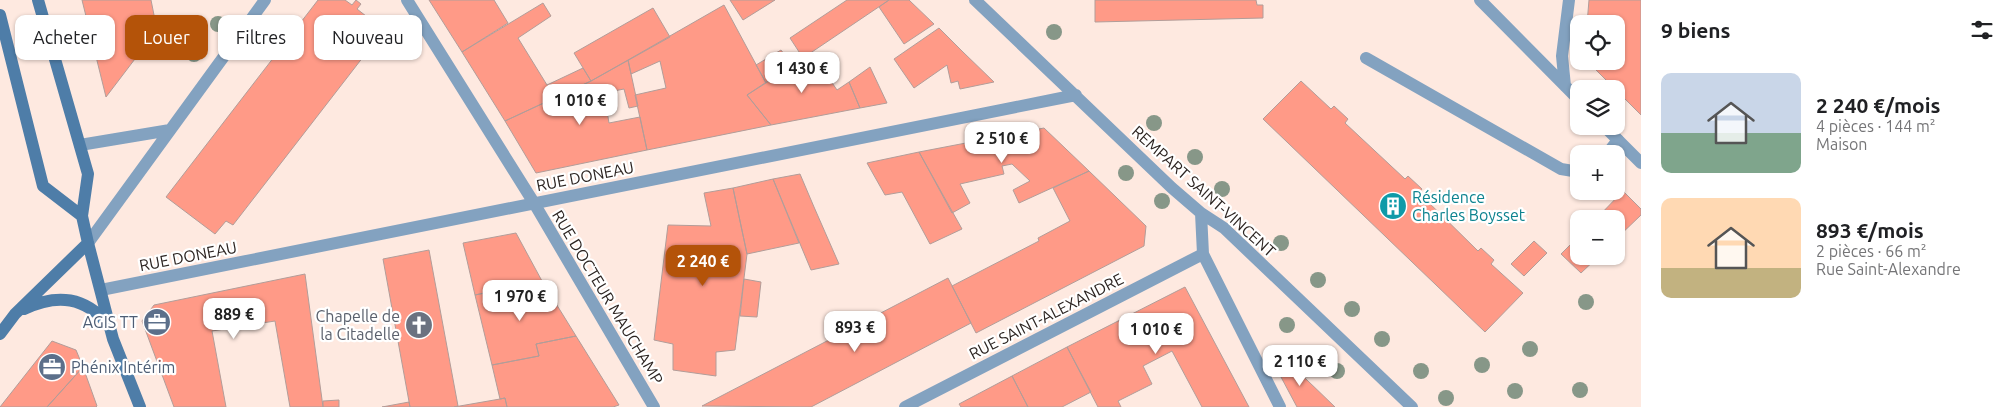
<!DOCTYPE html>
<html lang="fr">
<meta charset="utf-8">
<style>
:root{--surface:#fff;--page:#f6f6f6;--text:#202124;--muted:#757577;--accent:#b45309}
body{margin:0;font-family:Ubuntu,sans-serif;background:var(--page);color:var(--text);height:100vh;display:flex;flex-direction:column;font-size:19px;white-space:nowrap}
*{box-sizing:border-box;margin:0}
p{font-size:16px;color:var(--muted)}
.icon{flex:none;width:28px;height:28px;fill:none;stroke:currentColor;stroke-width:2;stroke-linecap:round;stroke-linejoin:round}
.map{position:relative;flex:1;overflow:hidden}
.sheet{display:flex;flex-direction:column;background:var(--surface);width:375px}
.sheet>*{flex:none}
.guide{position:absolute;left:15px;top:15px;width:475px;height:45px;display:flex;gap:10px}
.fabs{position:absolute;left:1570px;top:15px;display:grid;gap:10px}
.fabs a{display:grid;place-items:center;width:55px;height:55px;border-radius:10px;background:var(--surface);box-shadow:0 1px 4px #0004;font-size:25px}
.price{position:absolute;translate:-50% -42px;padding:0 11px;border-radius:10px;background:#fff;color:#222;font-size:16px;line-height:32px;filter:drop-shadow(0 1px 2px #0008)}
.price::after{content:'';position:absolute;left:50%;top:30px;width:15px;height:11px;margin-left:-8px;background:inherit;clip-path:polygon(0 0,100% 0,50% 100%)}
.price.current{background:var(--accent);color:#fff}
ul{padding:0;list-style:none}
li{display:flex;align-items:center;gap:15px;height:125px;padding:0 20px}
li span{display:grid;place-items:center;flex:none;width:140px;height:100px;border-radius:10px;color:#555}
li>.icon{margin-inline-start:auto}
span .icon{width:60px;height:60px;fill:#fffc;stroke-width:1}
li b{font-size:21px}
h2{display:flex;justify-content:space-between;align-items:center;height:60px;padding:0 20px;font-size:21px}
.pill{padding:0 18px;border-radius:10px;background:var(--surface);box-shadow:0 1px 4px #0004;font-size:18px;line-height:45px}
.pill.current{background:var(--accent);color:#fff}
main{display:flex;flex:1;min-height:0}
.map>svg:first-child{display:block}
</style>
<main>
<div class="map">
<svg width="1641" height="407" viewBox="0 0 1641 407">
<rect width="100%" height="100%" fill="#fee9e0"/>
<path fill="#ff9a87" stroke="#b29d99" d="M 82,0 L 151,0 L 157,30 L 106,97 Z
M 318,0 L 345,0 L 352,5 L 356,0 L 361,4 L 357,9 L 384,30 L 233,225 L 226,221 L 215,234 L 166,197 Z
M 429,0 L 494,0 L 508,23 L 462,52 Z
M 730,0 L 775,0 L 743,20 Z
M 847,0 L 889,0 L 803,58 L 790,38 Z
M 889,0 L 909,0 L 934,24 L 904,44 L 879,7 Z
M 1095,0 L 1256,0 L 1257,5 L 1263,5 L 1263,18 L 1095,22 Z
M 1589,0 L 1641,0 L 1641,115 L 1593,67 L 1591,61 L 1616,61 L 1616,24 L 1587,24 Z
M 543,3 L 551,16 L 518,38 L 547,85 L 583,68 L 591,81 L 505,121 L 462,52 Z
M 724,5 L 766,83 L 747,95 L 771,125 L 647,150 L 635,95 L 666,88 L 660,61 L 631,74 L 628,60 Z
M 653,8 L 670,37 L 591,81 L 574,53 Z
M 939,28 L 963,52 L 994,82 L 960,89 L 958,81 L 951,83 L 947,65 L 914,88 L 894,59 Z
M 781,50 L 792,65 L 766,83 L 756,65 Z
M 811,52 L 837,90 L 849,82 L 860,108 L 771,125 L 747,95 Z
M 628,60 L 638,106 L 629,108 L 624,89 L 604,93 L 609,123 L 640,117 L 647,150 L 536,173 L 505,121 L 591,81 Z
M 870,67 L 887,103 L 860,108 L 849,82 Z
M 1301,81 L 1331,109 L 1334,106 L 1348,119 L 1345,123 L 1405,179 L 1408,176 L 1422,189 L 1419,193 L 1478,251 L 1481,248 L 1494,260 L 1491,264 L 1523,293 L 1485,332 L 1263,119 Z
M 1044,128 L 1089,171 L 1019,203 L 1013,190 L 1030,181 L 1012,164 L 1002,166 L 1004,174 L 960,184 L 970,203 L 952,213 L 919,152 Z
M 919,152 L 962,229 L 930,244 L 902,192 L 885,195 L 867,163 Z
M 1089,171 L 1146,226 L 1144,246 L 976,333 L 952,286 L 1039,241 L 1038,238 L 1070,221 L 1053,188 Z
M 800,174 L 814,207 L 839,264 L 811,270 L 773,179 Z
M 773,179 L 799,243 L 747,254 L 733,188 Z
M 733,188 L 747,254 L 735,350 L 716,352 L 716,376 L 673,370 L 673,344 L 654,340 L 668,225 L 711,226 L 704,193 Z
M 1623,191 L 1641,209 L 1641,215 L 1616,239 L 1616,219 L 1596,219 Z
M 516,233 L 542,281 L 475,295 L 463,243 Z
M 1579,236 L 1579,256 L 1599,256 L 1581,273 L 1561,254 Z
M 1534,241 L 1547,253 L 1524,276 L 1511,264 Z
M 429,250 L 458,406 L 454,407 L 410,407 L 383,259 Z
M 305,274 L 323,407 L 290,407 L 275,321 L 212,331 L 226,407 L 174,407 L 142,321 L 154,305 Z
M 948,278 L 971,323 L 853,385 L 811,407 L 702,406 Z
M 744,279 L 761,282 L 757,317 L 740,316 Z
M 542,281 L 576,336 L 536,344 L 539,356 L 492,365 L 475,295 Z
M 1185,287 L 1249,407 L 1202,407 L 1172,351 L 1143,366 L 1152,384 L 1118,401 L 1121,407 L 1098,407 L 1067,347 Z
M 576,336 L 619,405 L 613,407 L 507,407 L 505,398 L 500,399 L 492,365 L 539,356 L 536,344 Z
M 52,341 L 76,350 L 83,367 L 47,407 L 0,407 Z
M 1067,347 L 1091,392 L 1062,407 L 1028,407 L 1012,376 Z
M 1281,356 L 1307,380 L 1335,407 L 1297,407 L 1273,362 Z
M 83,367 L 97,406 L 96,407 L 47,407 Z
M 1012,376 L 1028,407 L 961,407 L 959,404 Z
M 505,398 L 507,407 L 454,407 L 500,399 Z
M 339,400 L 339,407 L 323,407 L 323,401 Z
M 409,402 L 410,407 L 382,407 Z"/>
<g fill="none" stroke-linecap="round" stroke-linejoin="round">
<path stroke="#83a2c0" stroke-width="12" d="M 1366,58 L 1561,169 L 1579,172
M 1607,154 L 1618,140"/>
<path stroke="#83a2c0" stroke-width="12" d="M 407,0 L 534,203 L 654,407
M 975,0 L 1172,188 L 1201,213 L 1224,228 L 1412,407
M 1480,0 L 1579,100
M 1565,86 L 1562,56 L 1569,0
M 1604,126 L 1641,163
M 80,145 L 170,130
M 1201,213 L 1203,254 L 1280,407
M 88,243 L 265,0
M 101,290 L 1076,95
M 905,407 L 1203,254"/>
<path stroke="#4e7da8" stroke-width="12" d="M 38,0 L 88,174 L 82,216 L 88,243 L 113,339 L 140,407
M 0,15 L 43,186 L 82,216
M 24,309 C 58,293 85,297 109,325
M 0,334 L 15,314 L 88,243"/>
</g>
<g fill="#879788">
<circle cx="218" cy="24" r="8"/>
<circle cx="1054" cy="32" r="8"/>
<circle cx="194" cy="54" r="8"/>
<circle cx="1154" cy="123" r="8"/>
<circle cx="1195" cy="157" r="8"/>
<circle cx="1126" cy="173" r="8"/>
<circle cx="1222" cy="189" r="8"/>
<circle cx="1162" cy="201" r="8"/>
<circle cx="1281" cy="243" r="8"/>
<circle cx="1318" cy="280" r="8"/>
<circle cx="1586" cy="302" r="8"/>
<circle cx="1352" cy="309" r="8"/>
<circle cx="1287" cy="325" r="8"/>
<circle cx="1382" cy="339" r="8"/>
<circle cx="1530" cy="349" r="8"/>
<circle cx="1482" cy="365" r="8"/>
<circle cx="1337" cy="371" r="8"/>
<circle cx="1421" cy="371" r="8"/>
<circle cx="1580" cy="390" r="8"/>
<circle cx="1515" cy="391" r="8"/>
<circle cx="1446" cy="398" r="8"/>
</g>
<defs>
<g id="building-disc" transform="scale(1.4375)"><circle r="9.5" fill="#0f9aa8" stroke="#fff"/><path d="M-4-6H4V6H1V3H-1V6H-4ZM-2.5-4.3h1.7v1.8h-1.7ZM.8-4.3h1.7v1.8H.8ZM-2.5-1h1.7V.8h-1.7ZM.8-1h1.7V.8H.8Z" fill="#fff"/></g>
<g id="office-disc" transform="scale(1.4375)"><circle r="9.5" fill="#5c6f8a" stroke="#fff"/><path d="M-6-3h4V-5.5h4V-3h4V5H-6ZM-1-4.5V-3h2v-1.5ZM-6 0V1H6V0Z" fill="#fff"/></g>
<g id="church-disc" transform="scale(1.4375)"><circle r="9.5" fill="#6b7280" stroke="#fff"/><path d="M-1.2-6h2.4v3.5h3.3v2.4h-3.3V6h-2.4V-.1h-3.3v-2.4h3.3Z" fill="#fff"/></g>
</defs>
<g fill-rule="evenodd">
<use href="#building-disc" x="1393" y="206"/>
<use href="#office-disc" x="157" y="322"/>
<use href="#church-disc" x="419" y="325"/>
<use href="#office-disc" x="52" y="367"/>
</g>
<g text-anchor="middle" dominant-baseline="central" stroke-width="4.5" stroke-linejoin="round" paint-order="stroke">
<g font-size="16" fill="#2c2421" stroke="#fff">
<text transform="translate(585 176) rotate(-11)">RUE DONEAU</text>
<text transform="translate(1204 191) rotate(42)">REMPART SAINT-VINCENT</text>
<text transform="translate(188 256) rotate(-11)">RUE DONEAU</text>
<text transform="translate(608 297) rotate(59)">RUE DOCTEUR MAUCHAMP</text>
<text transform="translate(1046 316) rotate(-27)">RUE SAINT-ALEXANDRE</text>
</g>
<g font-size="16" fill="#0d838f" stroke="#fff" text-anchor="start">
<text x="1412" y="197">Résidence<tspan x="1412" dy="18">Charles Boysset</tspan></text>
</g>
<g font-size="16" fill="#5b616d" stroke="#fff" text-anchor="end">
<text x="400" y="316">Chapelle de<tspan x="400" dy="18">la Citadelle</tspan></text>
</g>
<g font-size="16" fill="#4e5e75" stroke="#fff" text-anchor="end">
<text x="138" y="322">AGIS TT</text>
<text x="71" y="367" text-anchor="start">Phénix Intérim</text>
</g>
</g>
</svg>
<div class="fabs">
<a><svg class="icon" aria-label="locate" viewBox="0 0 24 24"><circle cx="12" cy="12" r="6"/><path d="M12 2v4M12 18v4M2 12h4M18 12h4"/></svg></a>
<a><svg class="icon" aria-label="layers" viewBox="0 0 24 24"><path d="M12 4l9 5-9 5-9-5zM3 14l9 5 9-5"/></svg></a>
<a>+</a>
<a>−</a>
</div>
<b class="price" style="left:802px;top:94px">1 430 €</b>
<b class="price" style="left:580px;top:126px">1 010 €</b>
<b class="price" style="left:1002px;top:164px">2 510 €</b>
<b class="price current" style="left:703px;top:287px">2 240 €</b>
<b class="price" style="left:520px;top:322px">1 970 €</b>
<b class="price" style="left:234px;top:340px">889 €</b>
<b class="price" style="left:855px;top:353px">893 €</b>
<b class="price" style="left:1156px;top:355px">1 010 €</b>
<b class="price" style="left:1300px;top:387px">2 110 €</b>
<div class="guide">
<a class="pill">Acheter</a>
<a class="pill current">Louer</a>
<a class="pill">Filtres</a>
<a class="pill">Nouveau</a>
</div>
</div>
<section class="sheet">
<h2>9 biens<svg class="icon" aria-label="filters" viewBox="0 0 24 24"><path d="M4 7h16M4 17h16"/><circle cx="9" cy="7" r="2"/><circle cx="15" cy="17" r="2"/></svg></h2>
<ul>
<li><span style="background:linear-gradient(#c9d6e8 60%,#7fa58c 0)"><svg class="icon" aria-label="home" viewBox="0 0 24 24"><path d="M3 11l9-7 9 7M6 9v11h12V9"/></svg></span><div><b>2 240 €/mois</b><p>4 pièces · 144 m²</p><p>Maison</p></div></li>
<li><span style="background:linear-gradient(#ffd9b3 70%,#c2b280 0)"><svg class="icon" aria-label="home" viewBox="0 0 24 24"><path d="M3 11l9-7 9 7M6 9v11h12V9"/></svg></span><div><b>893 €/mois</b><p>2 pièces · 66 m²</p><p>Rue Saint-Alexandre</p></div></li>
</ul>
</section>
</main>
